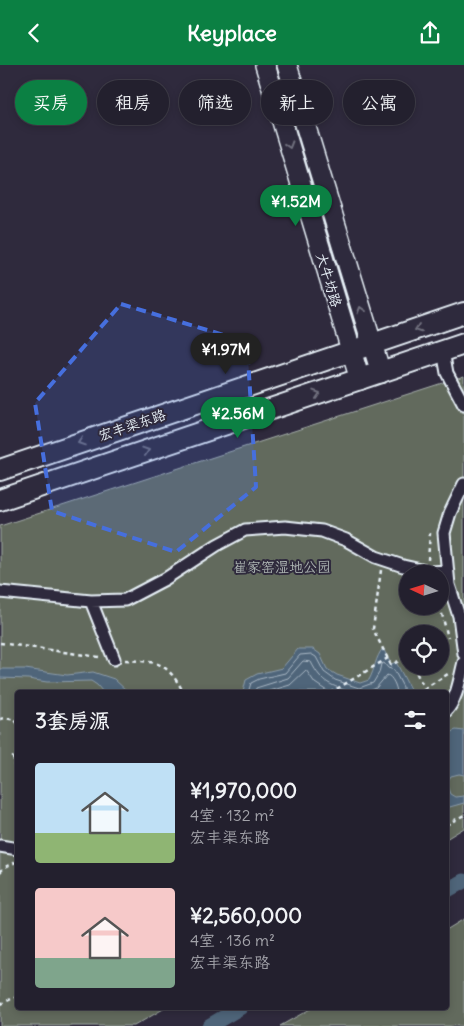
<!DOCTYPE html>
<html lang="zh">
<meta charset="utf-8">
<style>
:root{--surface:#23202e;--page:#2f2d3a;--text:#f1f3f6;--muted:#a3a3aa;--line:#403e4a;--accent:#0b8043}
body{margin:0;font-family:Delius,"LXGW WenKai TC",sans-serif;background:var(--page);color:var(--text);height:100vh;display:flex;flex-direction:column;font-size:19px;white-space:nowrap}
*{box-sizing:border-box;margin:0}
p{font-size:16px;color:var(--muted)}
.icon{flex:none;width:28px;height:28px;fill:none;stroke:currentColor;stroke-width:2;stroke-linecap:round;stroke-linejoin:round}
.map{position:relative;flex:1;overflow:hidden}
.details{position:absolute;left:15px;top:625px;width:434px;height:320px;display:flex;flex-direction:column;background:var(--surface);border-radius:5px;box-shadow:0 2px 8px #0003,0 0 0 1px var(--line)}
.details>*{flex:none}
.hud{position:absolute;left:15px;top:15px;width:435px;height:45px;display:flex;gap:10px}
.needle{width:32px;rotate:274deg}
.buttons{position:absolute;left:399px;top:500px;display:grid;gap:10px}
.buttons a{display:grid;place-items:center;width:50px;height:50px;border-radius:50%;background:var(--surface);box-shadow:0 2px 8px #0003,0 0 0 1px var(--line);font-size:25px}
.price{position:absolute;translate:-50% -42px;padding:0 11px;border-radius:18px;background:var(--accent);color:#fff;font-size:16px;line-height:32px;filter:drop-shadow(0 1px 2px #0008)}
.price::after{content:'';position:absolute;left:50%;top:30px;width:15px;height:11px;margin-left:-8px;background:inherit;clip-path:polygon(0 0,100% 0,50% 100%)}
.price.on{background:#222;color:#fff}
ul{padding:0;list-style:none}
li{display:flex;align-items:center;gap:15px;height:125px;padding:0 20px}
li span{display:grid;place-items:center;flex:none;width:140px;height:100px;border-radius:5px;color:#555}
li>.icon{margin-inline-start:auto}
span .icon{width:60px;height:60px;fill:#fffc;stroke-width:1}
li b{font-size:21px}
h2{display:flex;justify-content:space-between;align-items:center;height:60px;padding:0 20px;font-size:21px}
.pill{padding:0 18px;border-radius:22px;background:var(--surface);box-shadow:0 2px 8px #0003,0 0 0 1px var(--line);font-size:18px;line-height:45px}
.pill.on{background:var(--accent);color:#fff}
header{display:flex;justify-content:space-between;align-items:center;height:65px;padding:0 20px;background:var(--accent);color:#fff;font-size:22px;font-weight:700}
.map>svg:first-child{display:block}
</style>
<header><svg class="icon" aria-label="back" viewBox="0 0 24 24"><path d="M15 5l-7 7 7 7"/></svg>Keyplace<svg class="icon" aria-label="share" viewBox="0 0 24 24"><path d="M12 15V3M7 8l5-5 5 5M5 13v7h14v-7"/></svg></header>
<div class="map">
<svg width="464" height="961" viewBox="0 0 464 961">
<rect width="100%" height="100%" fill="#2f2a3d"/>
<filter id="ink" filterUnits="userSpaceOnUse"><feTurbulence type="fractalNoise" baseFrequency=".02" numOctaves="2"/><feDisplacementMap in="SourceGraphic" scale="10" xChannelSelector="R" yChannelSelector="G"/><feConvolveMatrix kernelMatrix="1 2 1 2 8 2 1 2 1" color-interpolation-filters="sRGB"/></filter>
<g filter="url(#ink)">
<path fill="#626a5d" stroke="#a5aeaa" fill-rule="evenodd" d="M 464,311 L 464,763 L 446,774 L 446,628 L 18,628 L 18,942 L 165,943 L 134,961 L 0,961 L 0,461 ZM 408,509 L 440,509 L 440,541 L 408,541 ZM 408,569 L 440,569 L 440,601 L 408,601 Z
M 464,854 L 464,961 L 280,961 L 312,943 L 446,942 L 446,865 Z"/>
<path fill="#4f657a" stroke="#8c9dac" d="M 383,583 L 391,599 L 396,597 L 410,624 L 408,627 L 243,627 L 246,615 L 257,609 L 282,603 L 298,584 L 313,584 L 320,589 L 327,604 L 337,610 L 360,618 L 369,615 C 375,604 375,593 383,583 Z
M 0,604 L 25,604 L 67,610 L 93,607 L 114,614 L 128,627 L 103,627 L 97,620 L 91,616 L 47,617 L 28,614 L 0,613 Z
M 456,665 L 464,666 L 464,710 L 459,709 L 451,711 L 446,718 L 450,729 L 455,732 L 464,731 L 464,738 L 446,743 L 446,669 Z"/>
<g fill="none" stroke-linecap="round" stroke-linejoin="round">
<path stroke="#abb9c6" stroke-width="1" d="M 248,628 L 251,618 L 259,614 L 285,608 L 300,590 L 311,589 L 316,592 L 324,607 L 335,615 L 359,623 L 373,618 L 379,608 L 381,599 L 384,598 L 388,603 L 394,605 L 403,622 L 403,628
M 255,628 L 256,623 L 288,613 L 303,596 L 311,597 C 322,619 331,620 353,628
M 263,628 L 290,620 L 306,605 L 315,618 L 330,628
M 366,628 L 376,623 L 387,610 C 392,611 397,622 397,628"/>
<path stroke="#4f657a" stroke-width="15" d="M 446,826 L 464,816
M 209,961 L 241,942"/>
<g stroke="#e8f1f8" stroke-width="15">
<path id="pedestrian" d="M 443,286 L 447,308 L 464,340
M 464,419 L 450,448 L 444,468 L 449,520 L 459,551 L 464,589
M 0,527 L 91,536 L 125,535 L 165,514 L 217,480 L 245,465 L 285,462 L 322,466 L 346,475 L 376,492 L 403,501 L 430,507 L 447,506
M 91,536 L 114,594
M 446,646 C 457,635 460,612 464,597
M 0,781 L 18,784"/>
</g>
<g stroke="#e8f1f8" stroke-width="22">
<path id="tertiary" d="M 265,0 L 360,315
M 287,0 L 381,308"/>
</g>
<g stroke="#e8f1f8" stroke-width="24">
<path id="secondary" d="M 0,405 L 464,248
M 0,435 L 464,279"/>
</g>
<path stroke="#e8f1f8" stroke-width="2.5" stroke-dasharray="4 4" stroke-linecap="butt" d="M 428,495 L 430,468
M 381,505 L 373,564 L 391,600 L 408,591
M 440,541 L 448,573
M 0,578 L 99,592
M 125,595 C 159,597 166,596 184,628
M 413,601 L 424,623
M 330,628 L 388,593
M 417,628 L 448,609
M 0,654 L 6,653 L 15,655 L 18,659
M 18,685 L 13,692 L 14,700 L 18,705
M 446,760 L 464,750
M 0,807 L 5,802 L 16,797
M 0,939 L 18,931"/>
<use href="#pedestrian" stroke="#2f2a3d" stroke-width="11"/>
<use href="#tertiary" stroke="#2f2a3d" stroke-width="19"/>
<use href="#secondary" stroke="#2f2a3d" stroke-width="20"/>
</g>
<defs><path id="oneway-chevron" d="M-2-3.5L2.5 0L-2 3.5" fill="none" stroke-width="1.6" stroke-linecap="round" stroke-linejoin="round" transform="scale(1.25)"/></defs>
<g stroke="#70707e">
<use href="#oneway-chevron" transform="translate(289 80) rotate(73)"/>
<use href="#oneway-chevron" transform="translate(361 245) rotate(-107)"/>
<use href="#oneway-chevron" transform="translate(418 264) rotate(161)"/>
<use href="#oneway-chevron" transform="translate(317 329) rotate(-18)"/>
<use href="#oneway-chevron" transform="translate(81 377) rotate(161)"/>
<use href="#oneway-chevron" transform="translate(146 386) rotate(-18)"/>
</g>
</g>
<path fill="#466fde" fill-opacity="0.2" stroke="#466fde" stroke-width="4" stroke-dasharray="10 6" stroke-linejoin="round" d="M 121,239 L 247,277 L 256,422 L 176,487 L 52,446 L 35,338 Z"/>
<g text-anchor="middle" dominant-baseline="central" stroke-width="4" stroke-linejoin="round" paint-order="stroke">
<g font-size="14" fill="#e8f1f8" stroke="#2f2a3d">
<text transform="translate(329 215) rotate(73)">大牛坊路</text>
<text transform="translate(132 360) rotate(-19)">宏丰渠东路</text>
</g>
<g font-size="14" fill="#acb4b2" stroke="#2f2a3d">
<text x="282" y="502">崔家窑湿地公园</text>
</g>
</g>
</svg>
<div class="buttons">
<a><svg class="needle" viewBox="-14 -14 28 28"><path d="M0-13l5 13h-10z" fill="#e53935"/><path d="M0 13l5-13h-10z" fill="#a3a3aa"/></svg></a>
<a><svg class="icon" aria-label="locate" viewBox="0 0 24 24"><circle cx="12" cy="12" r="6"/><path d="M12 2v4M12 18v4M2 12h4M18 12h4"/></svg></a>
</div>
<b class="price" style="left:296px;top:162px">¥1.52M</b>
<b class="price on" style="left:226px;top:310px">¥1.97M</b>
<b class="price" style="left:238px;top:374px">¥2.56M</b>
<div class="hud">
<a class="pill on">买房</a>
<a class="pill">租房</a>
<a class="pill">筛选</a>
<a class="pill">新上</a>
<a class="pill">公寓</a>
</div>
<section class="details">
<h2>3套房源<svg class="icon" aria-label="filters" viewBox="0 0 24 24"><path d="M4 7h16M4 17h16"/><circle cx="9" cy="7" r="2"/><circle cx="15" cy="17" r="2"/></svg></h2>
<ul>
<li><span style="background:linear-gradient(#bfe0f5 70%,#8fb573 0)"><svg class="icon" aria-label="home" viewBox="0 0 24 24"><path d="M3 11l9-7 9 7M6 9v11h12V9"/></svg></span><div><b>¥1,970,000</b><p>4室 · 132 m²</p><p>宏丰渠东路</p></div></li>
<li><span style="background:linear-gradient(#f6c9c9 70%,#7fa58c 0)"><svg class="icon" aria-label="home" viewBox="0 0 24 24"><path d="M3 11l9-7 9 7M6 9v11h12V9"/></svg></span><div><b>¥2,560,000</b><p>4室 · 136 m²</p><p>宏丰渠东路</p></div></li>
</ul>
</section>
</div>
